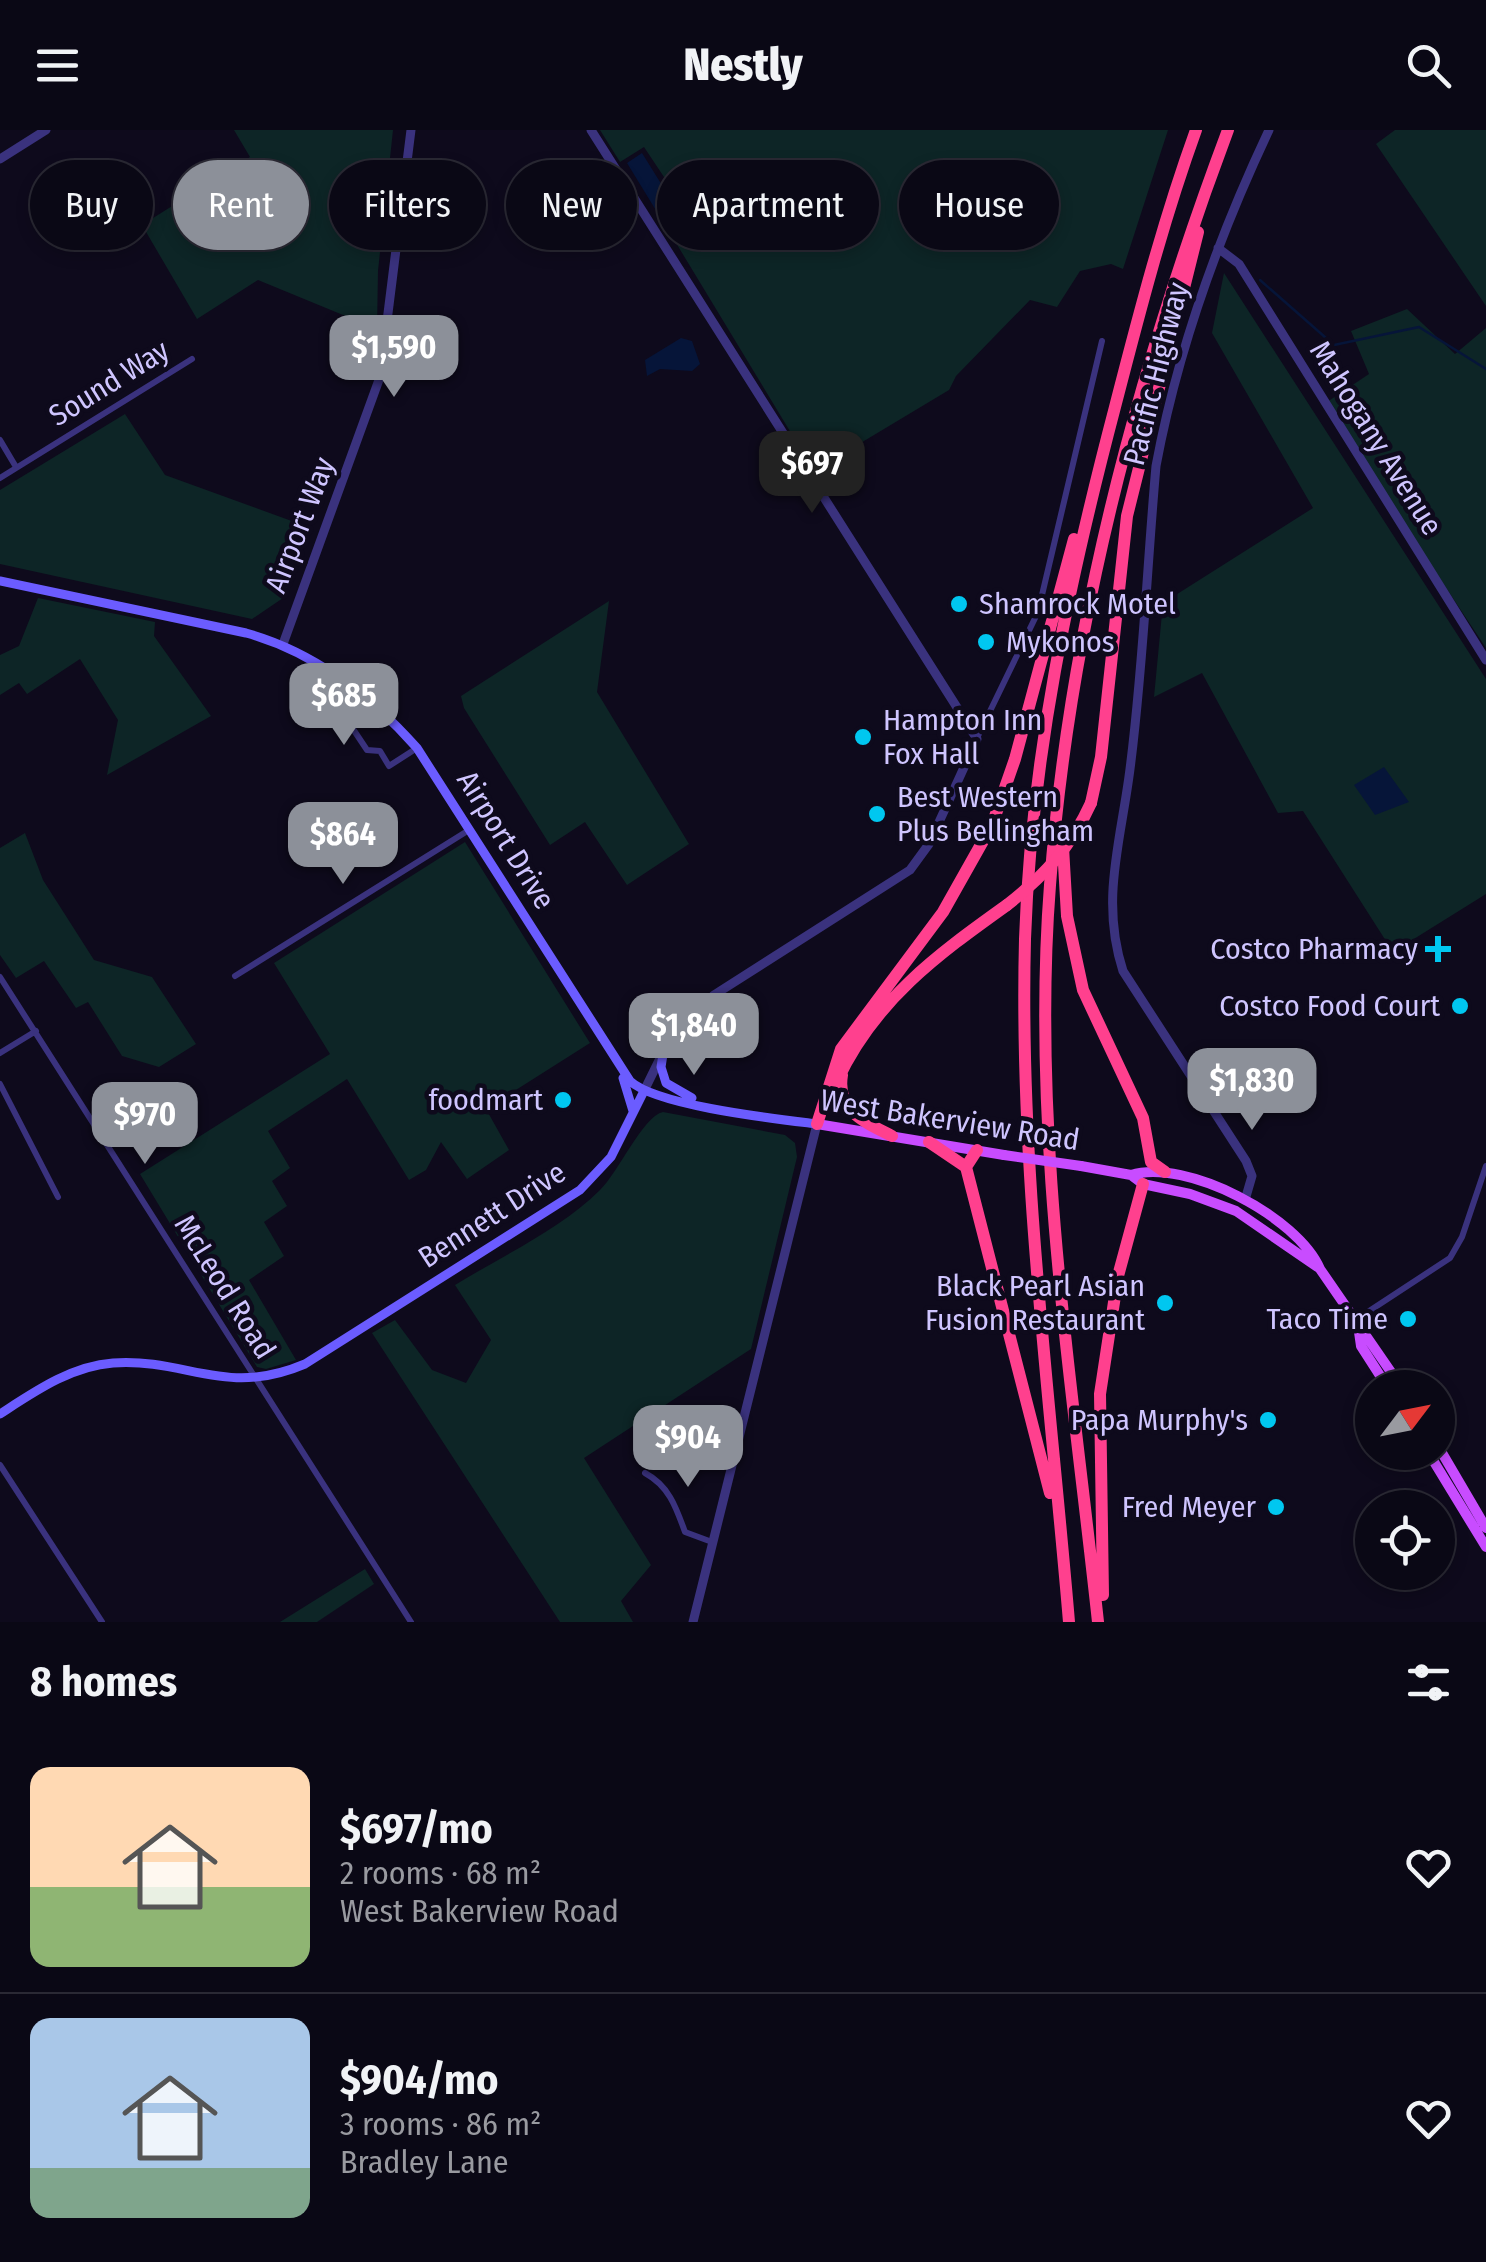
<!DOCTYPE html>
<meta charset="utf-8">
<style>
:root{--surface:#0a0815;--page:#181622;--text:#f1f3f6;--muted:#999aa0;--line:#2a2934;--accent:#8c9099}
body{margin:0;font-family:"Fira Sans Condensed",sans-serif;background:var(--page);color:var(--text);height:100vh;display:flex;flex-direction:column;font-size:38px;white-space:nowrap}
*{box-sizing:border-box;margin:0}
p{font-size:32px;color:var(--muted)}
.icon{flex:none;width:55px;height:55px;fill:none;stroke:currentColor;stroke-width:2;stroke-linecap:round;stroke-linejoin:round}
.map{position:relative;height:1492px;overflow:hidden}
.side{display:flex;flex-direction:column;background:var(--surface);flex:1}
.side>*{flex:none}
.guide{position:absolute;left:30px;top:30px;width:1428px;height:90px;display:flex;gap:20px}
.needle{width:65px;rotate:58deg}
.tools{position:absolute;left:1355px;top:1240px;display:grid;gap:20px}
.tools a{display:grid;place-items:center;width:100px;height:100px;border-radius:50%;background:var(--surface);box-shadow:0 5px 15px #0003,0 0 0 2px var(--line);font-size:50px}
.price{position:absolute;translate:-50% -85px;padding:0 22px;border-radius:20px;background:var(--accent);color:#fff;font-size:32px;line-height:65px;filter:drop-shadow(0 2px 5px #0008)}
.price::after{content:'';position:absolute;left:50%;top:60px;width:30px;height:22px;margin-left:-15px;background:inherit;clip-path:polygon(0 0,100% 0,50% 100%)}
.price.selected{background:#222;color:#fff}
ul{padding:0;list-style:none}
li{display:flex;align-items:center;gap:30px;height:250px;padding:0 30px}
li+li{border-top:2px solid var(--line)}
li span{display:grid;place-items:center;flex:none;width:280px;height:200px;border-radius:20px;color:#555}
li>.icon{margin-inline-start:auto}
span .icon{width:120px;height:120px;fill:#fffc;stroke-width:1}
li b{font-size:42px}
h2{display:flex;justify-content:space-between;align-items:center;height:120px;padding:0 30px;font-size:42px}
.chip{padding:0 35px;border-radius:45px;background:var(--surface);box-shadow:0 5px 15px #0003,0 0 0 2px var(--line);font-size:35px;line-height:90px}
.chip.selected{background:var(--accent);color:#fff}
header{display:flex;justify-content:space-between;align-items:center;height:130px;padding:0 30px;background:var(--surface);font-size:45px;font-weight:800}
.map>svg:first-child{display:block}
</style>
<header><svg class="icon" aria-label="menu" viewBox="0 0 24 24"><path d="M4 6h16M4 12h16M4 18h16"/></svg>Nestly<svg class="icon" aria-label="search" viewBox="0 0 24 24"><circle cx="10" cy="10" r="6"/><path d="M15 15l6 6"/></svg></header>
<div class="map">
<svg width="1486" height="1492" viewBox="0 0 1486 1492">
<rect width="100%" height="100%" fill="#0e0a1c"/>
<path fill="#0d2526" d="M 234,0 L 393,0 L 378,141 L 377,199 L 258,150 L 197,189 L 142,95 L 250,27 Z
M 600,0 L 1168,0 L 1123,139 L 1111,134 L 1080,141 L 1057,177 L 1030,170 L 956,246 L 949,260 L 814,341 L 670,103 L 705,82 L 703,64 L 687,39 L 666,50 L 644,17 L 620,32 Z
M 1395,0 L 1486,0 L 1486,176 L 1376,14 Z
M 1224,143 L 1486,549 L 1486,764 L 1393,822 L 1303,681 L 1278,683 L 1202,543 L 1154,567 L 1163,473 L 1313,378 L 1212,203 Z
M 1407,179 L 1455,224 L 1486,198 L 1486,518 L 1324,274 L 1369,244 L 1351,201 Z
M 125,284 L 165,345 L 311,398 L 283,468 L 252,489 L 0,434 L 0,360 Z
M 38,468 L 155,492 L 154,506 L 211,586 L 107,645 L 118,590 L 80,529 L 27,564 L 19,553 L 0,565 L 0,525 L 19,516 Z
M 609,471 L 597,562 L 689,714 L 627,755 L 585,692 L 550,715 L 464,578 L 461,566 Z
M 25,703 L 43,750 L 94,830 L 152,847 L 196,914 L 159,937 L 122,926 L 88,872 L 76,878 L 44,831 L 16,848 L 0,825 L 0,718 Z
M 465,712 L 590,913 L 486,979 L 509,1020 L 467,1049 L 441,1012 L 426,1040 L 409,1050 L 347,949 L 268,1001 L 290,1038 L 272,1051 L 287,1076 L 264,1092 L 284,1126 L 249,1150 L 296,1230 L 266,1239 L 257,1237 L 140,1044 L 330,924 L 274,833 Z
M 663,982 L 785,1005 L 795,1013 L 797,1027 L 751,1219 L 584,1328 L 651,1435 L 621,1471 L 633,1492 L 560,1492 L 372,1203 L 395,1190 L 432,1240 L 466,1253 L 491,1210 L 455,1155 C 502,1126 561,1099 600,1060 C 618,1043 643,986 663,982 Z
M 365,1439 L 374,1454 L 317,1492 L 280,1492 Z"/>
<path fill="#061539" d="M 642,23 L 665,60 L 681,51 L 699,80 L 668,100 L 627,33 Z
M 681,208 L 692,211 L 700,234 L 692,241 L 660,239 L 647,246 L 645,230 Z
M 1384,637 L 1409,672 L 1375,685 L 1354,655 Z"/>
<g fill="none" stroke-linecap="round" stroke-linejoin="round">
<path stroke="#061539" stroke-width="2.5" d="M 1260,150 L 1334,215 L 1419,197 L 1486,239"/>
<path stroke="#3a327e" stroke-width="6" d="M 0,310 L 16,337
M 0,348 L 192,229
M 344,551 L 326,572 L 327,579 L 351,596 L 367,620 L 380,621 L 389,636 L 417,618
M 977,608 L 1038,482 L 1102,211
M 235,846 L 469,700
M 0,847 L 411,1492
M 0,923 L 36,901
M 0,954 L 58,1067
M 1357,1189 L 1450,1128 L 1462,1107 L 1486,1036
M 0,1335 L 102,1492
M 645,1343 C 669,1356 676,1377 685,1402 L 712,1412"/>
<path stroke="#3a327e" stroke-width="9" d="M 591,0 L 977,609 L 929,714 L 910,740 L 714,865 L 668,912 L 644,961
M 0,29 L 46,0
M 1218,118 L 1239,134 L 1486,530
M 283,514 L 380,247 L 411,0
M 1245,1070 L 1252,1046 L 1246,1031 L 1123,841 C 1100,770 1121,711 1130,639 C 1143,539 1147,437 1156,336 C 1178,218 1218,108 1269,0
M 693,1492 L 817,994"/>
<path stroke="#6b5cff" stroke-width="9" d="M 0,451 L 246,503 C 315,522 370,565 417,618 L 630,951 C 657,976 777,989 817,994
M 664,918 L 661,937 L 666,953 L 692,968
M 623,948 L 633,981
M 0,1284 C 34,1262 71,1236 113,1233 C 188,1228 225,1268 305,1234 L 580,1060 L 611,1027 L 644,961"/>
<path stroke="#c84cff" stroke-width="10" d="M 817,994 L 1004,1025
M 1081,1036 L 1131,1045 L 1143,1054 L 1190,1064 L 1236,1081 L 1319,1138
M 1131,1045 C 1186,1028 1298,1087 1320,1139 L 1402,1258
M 1358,1195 L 1361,1216 L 1388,1258
M 1438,1316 L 1486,1398
M 1428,1322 L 1486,1417"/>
<path stroke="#ff408e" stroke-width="12" d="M 1091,673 L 1101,627 L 1127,386 L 1198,102
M 1063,717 L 1067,786 L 1083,860 L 1143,988 L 1151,1032 L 1165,1042
M 842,945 C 836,981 865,992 892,1006
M 837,951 C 874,871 937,825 1007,775
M 817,994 L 841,919 L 943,782 L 992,695 L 1015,629 L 1074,409
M 929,1012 L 966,1037
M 977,1020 L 966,1037 L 1050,1363
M 1103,1465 L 1100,1264 L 1118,1146 L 1143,1054
M 1069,1492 C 1050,1265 1019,1037 1025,809 C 1031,628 1069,452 1115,277 C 1139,184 1163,91 1196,0
M 1098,1492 C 1072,1250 1031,999 1050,755 C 1069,498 1138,240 1228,0"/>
<path stroke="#c84cff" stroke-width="10" d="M 1004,1025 L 1081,1036"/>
<path stroke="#ff408e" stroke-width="12" d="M 1007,775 C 1044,746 1071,717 1091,673"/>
</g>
<g fill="#00c7f0" stroke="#0e0a1c" stroke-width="4">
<circle cx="959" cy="474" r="10"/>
<circle cx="986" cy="512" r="10"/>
<circle cx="863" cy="607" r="10"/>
<circle cx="877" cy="684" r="10"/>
<path d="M1433 804h10v10h10v10h-10v10h-10v-10h-10v-10h10z"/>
<circle cx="1460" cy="876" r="10"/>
<circle cx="563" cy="970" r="10"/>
<circle cx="1165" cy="1173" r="10"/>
<circle cx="1408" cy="1189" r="10"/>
<circle cx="1268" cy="1290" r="10"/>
<circle cx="1276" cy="1377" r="10"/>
</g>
<g text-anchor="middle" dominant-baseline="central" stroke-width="9" stroke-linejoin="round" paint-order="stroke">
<g font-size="30" fill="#cfc5ff" stroke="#0e0a1c">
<text transform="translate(1156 244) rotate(-76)">Pacific Highway</text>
<text transform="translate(109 253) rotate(-32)">Sound Way</text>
<text transform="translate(1376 308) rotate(58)">Mahogany Avenue</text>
<text transform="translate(300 395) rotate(-69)">Airport Way</text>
<text transform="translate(506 710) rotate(58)">Airport Drive</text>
<text transform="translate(950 990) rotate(9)">West Bakerview Road</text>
<text transform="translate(492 1085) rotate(-33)">Bennett Drive</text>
<text transform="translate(225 1157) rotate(58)">McLeod Road</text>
</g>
<g font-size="30" fill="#cfc5ff" stroke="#0e0a1c" text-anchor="end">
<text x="979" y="474" text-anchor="start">Shamrock Motel</text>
<text x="1006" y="512" text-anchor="start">Mykonos</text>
<text x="883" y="590" text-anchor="start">Hampton Inn<tspan x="883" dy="34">Fox Hall</tspan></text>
<text x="897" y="667" text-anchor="start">Best Western<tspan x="897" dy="34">Plus Bellingham</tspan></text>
<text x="1418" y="819">Costco Pharmacy</text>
<text x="1440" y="876">Costco Food Court</text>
<text x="543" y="970">foodmart</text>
<text x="1145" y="1156">Black Pearl Asian<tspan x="1145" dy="34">Fusion Restaurant</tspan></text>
<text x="1388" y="1189">Taco Time</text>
<text x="1248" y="1290">Papa Murphy's</text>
<text x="1256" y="1377">Fred Meyer</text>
</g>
</g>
</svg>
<div class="tools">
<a><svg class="needle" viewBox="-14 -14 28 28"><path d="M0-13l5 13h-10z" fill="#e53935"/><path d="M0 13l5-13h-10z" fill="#999aa0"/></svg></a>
<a><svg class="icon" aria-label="locate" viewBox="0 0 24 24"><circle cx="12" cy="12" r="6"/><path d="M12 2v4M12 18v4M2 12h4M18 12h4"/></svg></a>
</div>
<b class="price" style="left:394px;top:270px">$1,590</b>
<b class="price selected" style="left:812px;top:386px">$697</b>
<b class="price" style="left:344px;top:618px">$685</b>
<b class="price" style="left:343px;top:757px">$864</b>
<b class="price" style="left:694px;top:948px">$1,840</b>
<b class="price" style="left:1252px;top:1003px">$1,830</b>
<b class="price" style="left:145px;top:1037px">$970</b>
<b class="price" style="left:688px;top:1360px">$904</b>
<div class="guide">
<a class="chip">Buy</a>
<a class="chip selected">Rent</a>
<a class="chip">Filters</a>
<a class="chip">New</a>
<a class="chip">Apartment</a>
<a class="chip">House</a>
</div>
</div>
<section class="side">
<h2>8 homes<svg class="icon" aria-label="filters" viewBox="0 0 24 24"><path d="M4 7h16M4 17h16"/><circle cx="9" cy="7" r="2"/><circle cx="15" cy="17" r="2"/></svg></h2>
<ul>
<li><span style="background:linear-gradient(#ffd9b3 60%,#8fb573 0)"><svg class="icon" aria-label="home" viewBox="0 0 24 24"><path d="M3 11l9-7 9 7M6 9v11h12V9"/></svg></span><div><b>$697/mo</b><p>2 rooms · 68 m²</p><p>West Bakerview Road</p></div><svg class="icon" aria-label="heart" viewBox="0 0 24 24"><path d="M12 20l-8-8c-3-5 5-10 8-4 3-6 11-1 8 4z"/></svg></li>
<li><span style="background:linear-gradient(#a9c7e8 75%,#7fa58c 0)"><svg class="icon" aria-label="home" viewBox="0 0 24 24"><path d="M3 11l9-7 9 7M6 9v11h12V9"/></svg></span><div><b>$904/mo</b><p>3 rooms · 86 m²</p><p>Bradley Lane</p></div><svg class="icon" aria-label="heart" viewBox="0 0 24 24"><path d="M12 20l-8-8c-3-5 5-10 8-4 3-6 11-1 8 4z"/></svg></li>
</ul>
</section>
